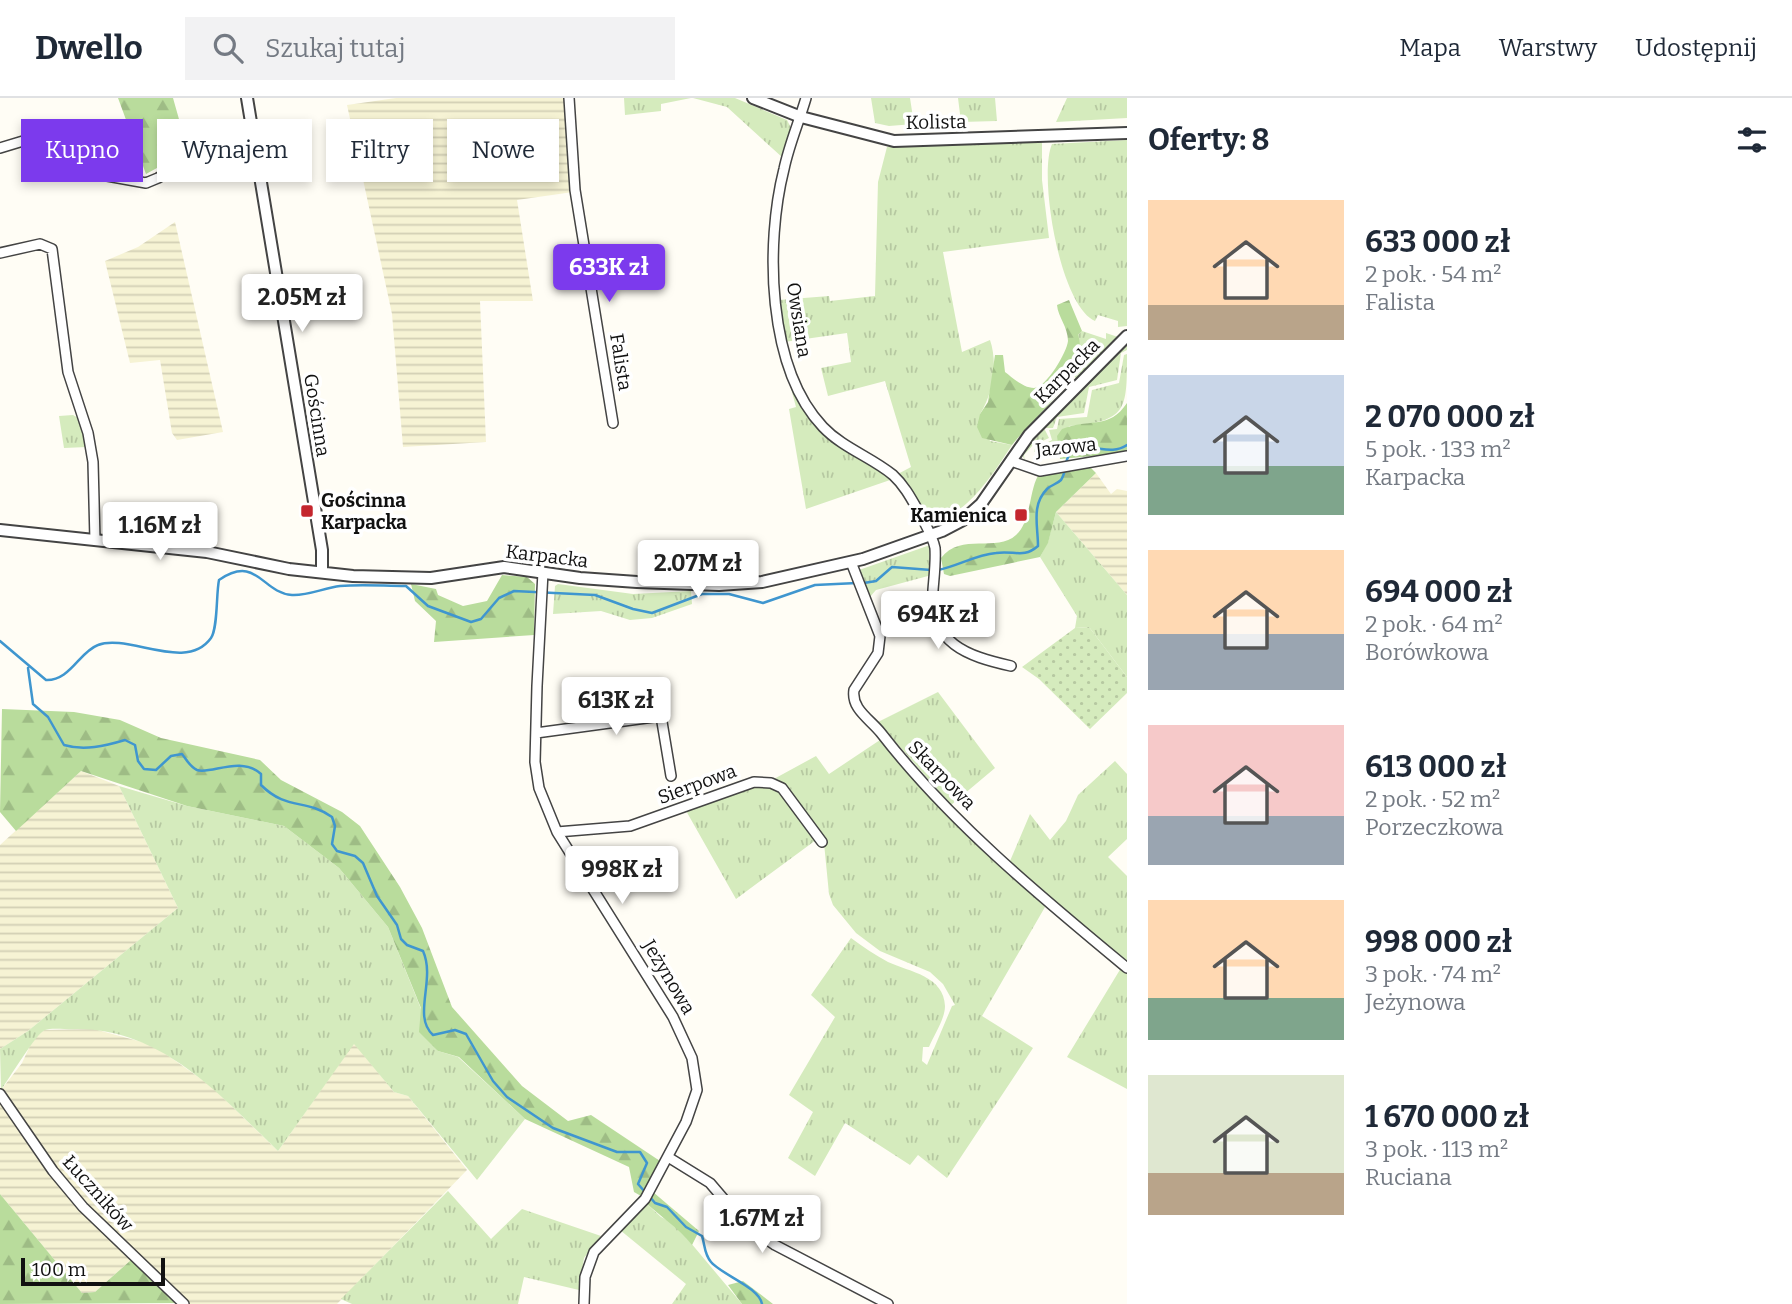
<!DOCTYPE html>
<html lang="pl">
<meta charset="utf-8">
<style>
:root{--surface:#fff;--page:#f2f2f3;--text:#1f2937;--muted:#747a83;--line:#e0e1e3;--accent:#7c3aed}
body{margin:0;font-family:Bitter,serif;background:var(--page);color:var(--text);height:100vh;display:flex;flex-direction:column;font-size:26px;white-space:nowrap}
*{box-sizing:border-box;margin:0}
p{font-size:23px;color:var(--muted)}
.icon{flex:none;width:38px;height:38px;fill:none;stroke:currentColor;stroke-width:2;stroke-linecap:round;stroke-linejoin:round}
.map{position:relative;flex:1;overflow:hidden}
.sheet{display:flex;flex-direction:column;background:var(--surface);width:665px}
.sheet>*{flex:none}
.guide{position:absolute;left:21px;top:21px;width:665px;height:63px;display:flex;gap:14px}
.scale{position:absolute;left:21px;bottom:18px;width:144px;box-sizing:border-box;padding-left:7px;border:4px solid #111;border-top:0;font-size:19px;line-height:24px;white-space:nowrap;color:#111;-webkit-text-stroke:5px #fff;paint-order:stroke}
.price{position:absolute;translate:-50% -60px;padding:0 16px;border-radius:7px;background:#fff;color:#222;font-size:23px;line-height:46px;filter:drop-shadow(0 2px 4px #0008)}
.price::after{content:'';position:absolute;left:50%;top:42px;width:21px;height:16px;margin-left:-10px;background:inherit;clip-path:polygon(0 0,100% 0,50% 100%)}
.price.active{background:var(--accent);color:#fff}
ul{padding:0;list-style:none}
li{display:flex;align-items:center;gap:21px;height:175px;padding:0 21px}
li span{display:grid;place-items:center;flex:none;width:196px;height:140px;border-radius:0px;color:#555}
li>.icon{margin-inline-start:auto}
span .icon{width:84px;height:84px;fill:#fffc;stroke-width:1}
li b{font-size:30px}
h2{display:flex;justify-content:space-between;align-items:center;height:84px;padding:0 21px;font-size:30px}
.pill{padding:0 24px;border-radius:0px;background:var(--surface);box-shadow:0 4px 10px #0003;font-size:24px;line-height:63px}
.pill.active{background:var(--accent);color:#fff}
header{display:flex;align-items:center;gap:42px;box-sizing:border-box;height:98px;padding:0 35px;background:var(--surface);border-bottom:2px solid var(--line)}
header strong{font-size:33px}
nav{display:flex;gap:38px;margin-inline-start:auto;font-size:24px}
.search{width:490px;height:63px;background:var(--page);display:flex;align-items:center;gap:18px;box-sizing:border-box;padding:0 24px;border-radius:0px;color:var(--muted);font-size:26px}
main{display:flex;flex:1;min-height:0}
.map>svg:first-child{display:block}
</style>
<header>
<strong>Dwello</strong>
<div class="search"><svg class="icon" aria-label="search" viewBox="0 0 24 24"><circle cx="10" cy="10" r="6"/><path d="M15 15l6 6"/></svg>Szukaj tutaj</div>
<nav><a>Mapa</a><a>Warstwy</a><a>Udostępnij</a></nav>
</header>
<main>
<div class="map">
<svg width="1127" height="1206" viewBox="0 0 1127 1206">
<defs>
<pattern id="farmland-rules" width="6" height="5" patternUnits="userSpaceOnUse" patternTransform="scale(1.75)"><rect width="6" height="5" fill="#f6f3d4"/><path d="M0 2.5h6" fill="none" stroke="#d2cfb5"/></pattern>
<pattern id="grass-tufts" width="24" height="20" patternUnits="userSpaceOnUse" patternTransform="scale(1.75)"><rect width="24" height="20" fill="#d5ebbd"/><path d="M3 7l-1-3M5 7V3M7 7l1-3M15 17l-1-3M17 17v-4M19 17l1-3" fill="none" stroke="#b6c8a1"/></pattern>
<pattern id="forest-firs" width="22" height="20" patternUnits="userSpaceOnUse" patternTransform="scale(1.75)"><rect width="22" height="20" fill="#b9dc9c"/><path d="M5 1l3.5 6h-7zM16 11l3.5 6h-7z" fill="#9ebc85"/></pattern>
<pattern id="park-dots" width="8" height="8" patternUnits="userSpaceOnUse" patternTransform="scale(1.75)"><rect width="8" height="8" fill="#d5ebbd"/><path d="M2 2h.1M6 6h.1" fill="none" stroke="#b6c8a1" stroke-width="1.8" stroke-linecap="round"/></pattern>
</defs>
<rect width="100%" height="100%" fill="#fffdf5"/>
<path fill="url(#farmland-rules)" d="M 396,0 L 566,0 L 573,94 L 517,102 L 533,203 L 480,203 L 486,344 L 403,349 L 392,216 L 347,7 Z
M 175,124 L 223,334 L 177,342 L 172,335 L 160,262 L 130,265 L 105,163 L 138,149 Z
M 1096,375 L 1111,396 L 1117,391 L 1127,393 L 1127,497 L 1056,414 Z
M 81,673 L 119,688 L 178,810 L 28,933 L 0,951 L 0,747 Z
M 94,931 L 153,947 L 211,988 L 278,1053 L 354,945 L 394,994 L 408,998 L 467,1072 L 337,1206 L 188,1206 L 84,1107 L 1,992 L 22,965 L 34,939 L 44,932 Z
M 0,1002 L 81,1111 L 131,1162 L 95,1194 L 82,1195 L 0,1096 Z"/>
<path fill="url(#grass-tufts)" d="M 624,0 L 691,0 L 661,6 L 661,13 L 625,17 Z
M 693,0 L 735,0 L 787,22 L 791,30 L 783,60 L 727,9 Z
M 871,0 L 910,0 L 914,26 L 889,28 L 875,25 Z
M 958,0 L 995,0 L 997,23 L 961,24 Z
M 1067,0 L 1127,0 L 1127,20 L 1056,24 Z
M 1127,42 L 1127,228 L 1118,229 L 1118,223 L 1098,217 L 1095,223 C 1060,208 1038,78 1052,46 Z
M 1042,44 L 1042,82 L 1049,140 L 943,154 L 962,254 L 990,242 C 998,265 993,296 980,316 L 990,343 L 1012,347 C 989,382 970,412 930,429 L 896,377 L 911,369 L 885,283 L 828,298 L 821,270 L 851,264 L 847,235 L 784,244 L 779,202 L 829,198 L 830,203 L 875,198 L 878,84 L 887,49 Z
M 1082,233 L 1106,241 L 1106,235 L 1118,239 L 1076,281 L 1073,275 L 1078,237 Z
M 1127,245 L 1127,252 L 1121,255 L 1117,282 L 1089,289 L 1084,315 L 1057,319 L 1053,330 L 1044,330 L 1049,340 L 1032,348 L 1024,357 L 1025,364 L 1022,355 L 1034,339 Z
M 1127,256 C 1127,313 1127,323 1069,328 L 1057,353 L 1034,354 L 1034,351 L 1052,342 L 1049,332 L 1057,331 L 1059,321 L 1087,319 L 1092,292 L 1119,285 L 1124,257 Z
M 789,283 L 809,316 L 893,381 L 806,411 L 789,311 L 796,309 Z
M 73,317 L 80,321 L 87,349 L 64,350 L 59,318 Z
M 1056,414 L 1127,497 L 1127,579 L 1089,529 L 1075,530 L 1077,518 L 1040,459 L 1048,444 Z
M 930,447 L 932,480 L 928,478 L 876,492 L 869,500 L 859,472 Z
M 558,486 L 633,496 L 691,493 L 692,506 L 652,520 L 630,522 L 601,513 L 553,516 L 555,488 Z
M 938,594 L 995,670 L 951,707 L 878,624 Z
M 880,642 L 907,675 L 1045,809 L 982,918 L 1033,950 L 947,1080 L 918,1057 L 910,1067 L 845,1025 L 815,1078 L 788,1060 L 813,1014 L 789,997 L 835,919 L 811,897 L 851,840 C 863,849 875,857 888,864 C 910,874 944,878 945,908 C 945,921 934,937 929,949 L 923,949 L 922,963 L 927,967 L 952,908 L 955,907 L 943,886 L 930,874 L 880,853 L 856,835 L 833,807 L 829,796 L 824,745 L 772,682 L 816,658 L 829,676 Z
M 1115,663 L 1127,676 L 1127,741 L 1108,759 L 1127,778 L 1127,864 L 1053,805 L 1010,763 L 1030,716 L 1050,742 L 1066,723 L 1078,697 Z
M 754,687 C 786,686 799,718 816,742 L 736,801 L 685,711 Z
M 119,688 L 187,708 L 284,728 L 339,770 L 388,829 L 438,953 L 458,959 L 525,1021 L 477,1082 L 408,998 L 394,994 L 354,946 L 278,1053 C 221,998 163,931 77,931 C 68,932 53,929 45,932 C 37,934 9,981 1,992 L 0,951 L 28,933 L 178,810 Z
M 1121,870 L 1127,875 L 1127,991 L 1067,959 Z
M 448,1093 L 491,1141 L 522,1111 L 601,1138 L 584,1160 L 579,1192 L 524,1179 L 518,1206 L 352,1206 L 341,1201 Z
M 646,1105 L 661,1119 L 675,1126 L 742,1206 L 672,1206 L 686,1186 L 620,1132 Z"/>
<path fill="url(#forest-firs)" d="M 118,0 L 173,0 L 188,53 L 146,76 Z
M 1069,202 L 1082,233 L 1078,237 C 1091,274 1033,320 1012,347 L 982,340 L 977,329 L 980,316 L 988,304 L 995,257 L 1003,257 L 1005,274 C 1013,280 1023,290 1034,290 C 1046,290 1067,254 1068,243 C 1068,229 1058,219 1057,207 Z
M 1127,305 L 1127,355 L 1060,361 L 1057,338 L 1062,331 C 1090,320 1109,332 1127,305 Z
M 1081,369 L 1090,369 L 1096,375 L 1056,414 L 1048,445 L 1040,459 L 950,478 L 944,476 L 941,460 C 961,434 997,455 1016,437 C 1031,424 1029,393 1038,378 Z
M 502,477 L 527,479 L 535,486 L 534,537 L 434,544 L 436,523 L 415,503 L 411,486 L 436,491 L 438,497 L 463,508 L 487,503 Z
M 2,611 L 74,614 L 120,622 L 161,640 L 260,662 L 281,682 L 342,714 L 360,728 L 400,789 L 422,830 L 452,909 L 522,988 L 568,1023 L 591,1017 L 660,1063 L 641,1098 L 634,1094 L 629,1069 L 525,1021 L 459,959 L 438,953 L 419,934 L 421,910 L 388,829 L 339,770 L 284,728 L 187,708 L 81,673 L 16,733 L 0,714 Z
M 653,1094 L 699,1133 L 692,1147 C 678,1129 662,1120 646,1105 Z
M 0,1096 L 82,1195 L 95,1194 L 131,1162 L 177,1205 L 0,1206 Z
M 743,1183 L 773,1206 L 742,1206 L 728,1187 Z"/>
<path fill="url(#park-dots)" d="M 1089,529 L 1127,579 L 1127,595 L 1090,631 L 1039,581 L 1022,569 L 1075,530 Z"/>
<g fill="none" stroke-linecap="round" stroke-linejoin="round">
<path stroke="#3f96cf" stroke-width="2.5" d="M 938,472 C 958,468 975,457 996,455 C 1014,452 1023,461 1038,448 C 1038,428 1031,407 1047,391 C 1051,387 1057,386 1061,382 C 1069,370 1061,357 1079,351 C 1096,346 1110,358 1127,347
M 864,485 L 876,483 L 892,469 L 931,472
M 0,543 L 46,582 C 70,583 79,554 98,547 C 128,535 186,575 211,540 C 218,530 216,496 219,482 C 257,456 262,495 292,497 C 307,498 324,490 340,488 C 362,486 384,488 406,488 L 428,508 L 471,524 L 481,521 L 499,500 L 514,493 L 595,497 L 633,511 L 652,515 L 702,496 L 729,496 L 763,505 L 815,487 L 857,485
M 28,570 L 33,606 L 48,619 L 64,647 C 84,653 105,648 125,642 L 135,647 L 138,663 L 144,671 L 156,672 L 171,658 L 182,656 C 186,661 190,669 197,672 C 211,677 240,657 261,676 L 261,687 C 287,713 305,700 332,719 L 335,728 L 332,746 L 337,753 L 355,758 L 363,765 L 377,798 L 397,827 L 401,841 L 407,847 L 423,853 C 436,882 412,918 433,937 L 455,932 L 466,936 L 493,983 L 507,999 L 553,1030 L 617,1054 L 640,1054 L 647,1065 L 638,1086 L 645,1094
M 650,1099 L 655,1105 L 667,1109 L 686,1129 L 702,1138 C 705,1147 704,1156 711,1164 C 722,1177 759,1189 762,1206"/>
<g stroke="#444" stroke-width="12">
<path id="minor" d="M 569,0 L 575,92 L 613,325
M 806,0 C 799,24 789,47 784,71 C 765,146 767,270 823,329 C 843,350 871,359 893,377 C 905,388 912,402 920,416 C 925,426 933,439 935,450 C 936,463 934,479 933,492 C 930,546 967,558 1011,568
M 0,50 L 33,40 L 48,64 L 57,69 L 146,85 L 158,80 L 234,35 L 252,29
M 0,155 L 40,146 L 52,151 L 68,274 L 88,335 L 93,364 L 95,442
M 1011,363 L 1040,373 L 1127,358
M 851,464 L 880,538 L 878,555 L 854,592 C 851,611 870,621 881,635 C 950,724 1040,798 1127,870
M 543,474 L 537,588 L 535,664 L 539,690 L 557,734 L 673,919 L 692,960 L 697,992 L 686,1024 L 645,1101 L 594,1154 L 585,1179 L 584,1206
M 536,635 L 661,618 L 671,678
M 557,734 L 630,728 L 754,684 L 771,685 L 782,690 L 822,744
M 0,996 L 53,1073 L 83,1109 L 184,1206
M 668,1059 L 710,1085 L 745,1126 L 775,1147 L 888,1206"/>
</g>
<g stroke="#444" stroke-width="14">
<path id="tertiary" d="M 247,0 L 322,452 L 322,474
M 753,0 L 801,19 L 894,43 L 1127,35
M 0,432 L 207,454 L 289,471 L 353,478 L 431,480 L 504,469 L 580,480 L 637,484 L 719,487 L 762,484 L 863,461 L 942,433 L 963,422 L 981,406 L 1029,337 L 1127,238"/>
</g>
<use href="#minor" stroke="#fff" stroke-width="9"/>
<use href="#tertiary" stroke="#fff" stroke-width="10"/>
</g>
<g fill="#c4262e" stroke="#fff" stroke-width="2.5">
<rect x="300" y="406" width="14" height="14" rx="3.5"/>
<rect x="1014" y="410" width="14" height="14" rx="3.5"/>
</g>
<g text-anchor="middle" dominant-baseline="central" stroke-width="7" stroke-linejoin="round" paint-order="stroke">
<g font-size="19" fill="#111" stroke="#fff">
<text transform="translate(936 24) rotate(-1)">Kolista</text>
<text transform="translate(799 222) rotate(81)">Owsiana</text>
<text transform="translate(621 264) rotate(81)">Falista</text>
<text transform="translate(1067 273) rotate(-45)">Karpacka</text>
<text transform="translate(317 317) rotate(81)">Gościnna</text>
<text transform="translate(1066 349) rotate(-6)">Jazowa</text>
<text transform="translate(547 458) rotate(7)">Karpacka</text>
<text transform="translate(942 677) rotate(46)">Skarpowa</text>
<text transform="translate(697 686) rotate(-20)">Sierpowa</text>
<text transform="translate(669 879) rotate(59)">Jeżynowa</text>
<text transform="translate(98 1095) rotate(48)">Łuczników</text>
</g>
<g font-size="19" font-weight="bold" fill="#111" stroke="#fff" text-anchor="start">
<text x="321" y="402">Gościnna<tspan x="321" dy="22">Karpacka</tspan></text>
<text x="1007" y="417" text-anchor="end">Kamienica</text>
</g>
</g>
</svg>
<div class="scale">100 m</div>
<b class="price active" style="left:609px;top:206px">633K zł</b>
<b class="price" style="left:302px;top:236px">2.05M zł</b>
<b class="price" style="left:160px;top:464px">1.16M zł</b>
<b class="price" style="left:698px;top:502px">2.07M zł</b>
<b class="price" style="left:938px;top:553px">694K zł</b>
<b class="price" style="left:616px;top:639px">613K zł</b>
<b class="price" style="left:622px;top:808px">998K zł</b>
<b class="price" style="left:762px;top:1157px">1.67M zł</b>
<div class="guide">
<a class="pill active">Kupno</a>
<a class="pill">Wynajem</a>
<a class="pill">Filtry</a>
<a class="pill">Nowe</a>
</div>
</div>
<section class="sheet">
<h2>Oferty: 8<svg class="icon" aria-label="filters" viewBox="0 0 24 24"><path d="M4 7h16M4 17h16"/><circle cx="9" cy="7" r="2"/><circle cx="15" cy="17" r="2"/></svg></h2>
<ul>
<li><span style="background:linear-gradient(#ffd9b3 75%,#b9a48a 0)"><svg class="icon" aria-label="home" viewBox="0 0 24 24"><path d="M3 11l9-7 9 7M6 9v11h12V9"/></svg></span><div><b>633 000 zł</b><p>2 pok. · 54 m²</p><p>Falista</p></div></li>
<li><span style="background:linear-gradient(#c9d6e8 65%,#7fa58c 0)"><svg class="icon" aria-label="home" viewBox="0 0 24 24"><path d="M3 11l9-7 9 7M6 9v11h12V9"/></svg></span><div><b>2 070 000 zł</b><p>5 pok. · 133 m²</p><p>Karpacka</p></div></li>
<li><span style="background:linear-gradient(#ffd9b3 60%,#9aa5b1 0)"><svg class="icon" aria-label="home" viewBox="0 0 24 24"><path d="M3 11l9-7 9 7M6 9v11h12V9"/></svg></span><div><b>694 000 zł</b><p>2 pok. · 64 m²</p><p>Borówkowa</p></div></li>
<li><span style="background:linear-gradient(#f6c9c9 65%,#9aa5b1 0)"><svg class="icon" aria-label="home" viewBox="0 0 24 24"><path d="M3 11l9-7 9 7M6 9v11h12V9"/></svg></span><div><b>613 000 zł</b><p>2 pok. · 52 m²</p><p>Porzeczkowa</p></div></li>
<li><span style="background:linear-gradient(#ffd9b3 70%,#7fa58c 0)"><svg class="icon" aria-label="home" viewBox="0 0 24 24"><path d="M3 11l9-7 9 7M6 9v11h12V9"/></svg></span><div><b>998 000 zł</b><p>3 pok. · 74 m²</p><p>Jeżynowa</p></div></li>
<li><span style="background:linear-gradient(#dfe7d0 70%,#b9a48a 0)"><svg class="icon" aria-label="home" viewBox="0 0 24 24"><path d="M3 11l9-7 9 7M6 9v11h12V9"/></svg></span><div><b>1 670 000 zł</b><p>3 pok. · 113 m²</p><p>Ruciana</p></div></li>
</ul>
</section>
</main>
